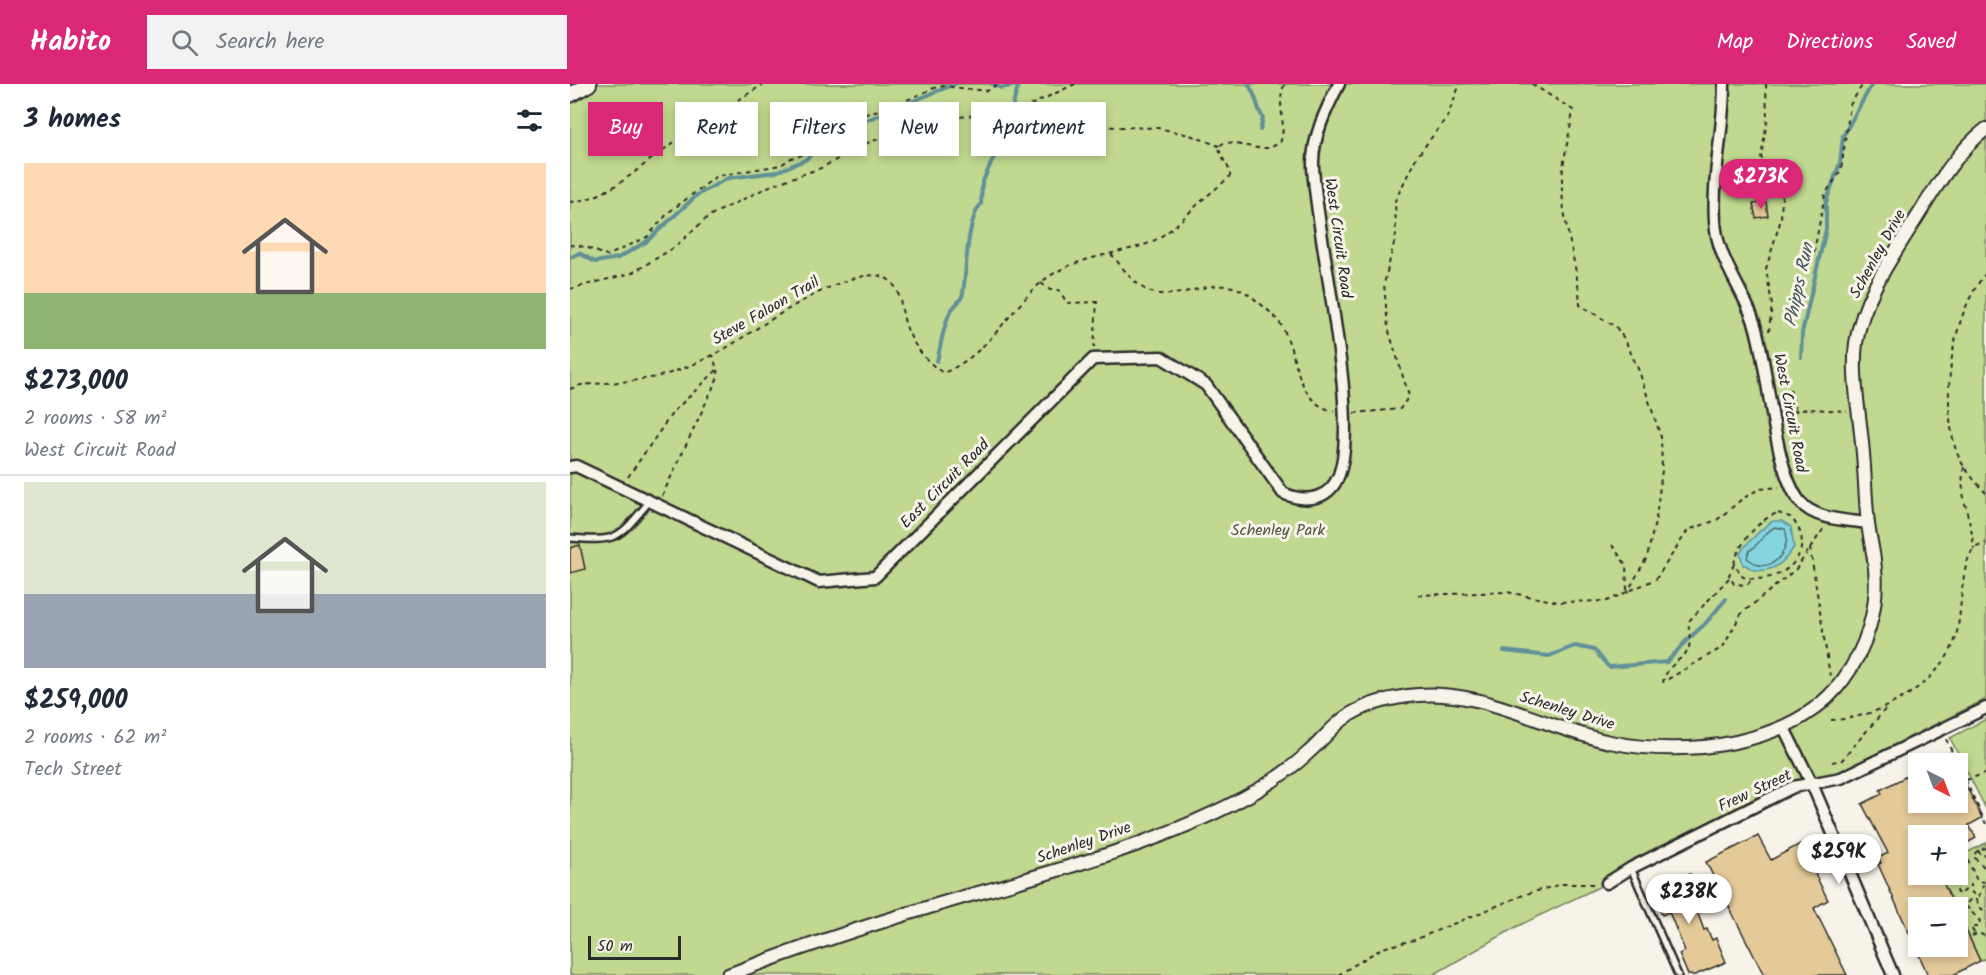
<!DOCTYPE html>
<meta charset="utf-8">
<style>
:root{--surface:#fff;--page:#f2f2f3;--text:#1f2937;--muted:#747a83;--line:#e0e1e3;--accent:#db2777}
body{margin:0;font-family:Kalam,sans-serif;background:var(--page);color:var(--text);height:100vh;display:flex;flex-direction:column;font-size:22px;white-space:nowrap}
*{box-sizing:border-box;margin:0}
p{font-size:20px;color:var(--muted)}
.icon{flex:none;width:33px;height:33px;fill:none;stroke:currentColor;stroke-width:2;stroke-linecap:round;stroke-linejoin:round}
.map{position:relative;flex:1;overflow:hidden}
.panel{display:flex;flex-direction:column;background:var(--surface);width:570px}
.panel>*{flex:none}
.top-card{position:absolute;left:18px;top:18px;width:570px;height:54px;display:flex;gap:12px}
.needle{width:39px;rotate:138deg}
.buttons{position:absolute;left:1338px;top:669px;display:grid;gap:12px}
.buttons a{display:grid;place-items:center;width:60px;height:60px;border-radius:0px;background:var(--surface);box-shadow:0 3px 9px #0003;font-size:30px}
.scale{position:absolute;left:18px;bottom:15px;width:93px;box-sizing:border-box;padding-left:6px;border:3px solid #2b2b2b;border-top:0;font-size:16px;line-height:21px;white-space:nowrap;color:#2b2b2b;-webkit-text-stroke:4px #f7f3e8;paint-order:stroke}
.price{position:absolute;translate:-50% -51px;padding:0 14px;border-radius:21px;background:#fff;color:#222;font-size:20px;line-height:39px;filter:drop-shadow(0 2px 3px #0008)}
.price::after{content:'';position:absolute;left:50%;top:36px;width:18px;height:14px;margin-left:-9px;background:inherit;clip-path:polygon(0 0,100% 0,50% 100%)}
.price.on{background:var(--accent);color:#fff}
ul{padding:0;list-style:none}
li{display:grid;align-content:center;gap:12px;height:318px;padding:0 24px}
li+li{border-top:2px solid var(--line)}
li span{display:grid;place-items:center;height:186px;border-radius:0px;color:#555}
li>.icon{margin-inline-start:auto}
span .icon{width:108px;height:108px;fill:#fffc;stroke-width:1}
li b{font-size:26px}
h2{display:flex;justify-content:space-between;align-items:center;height:72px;padding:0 24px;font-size:26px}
.pill{padding:0 21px;border-radius:0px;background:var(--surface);box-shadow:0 3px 9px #0003;font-size:21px;line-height:54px}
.pill.on{background:var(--accent);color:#fff}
header{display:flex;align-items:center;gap:36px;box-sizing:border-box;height:84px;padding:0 30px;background:var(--accent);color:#fff}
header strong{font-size:28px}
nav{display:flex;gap:33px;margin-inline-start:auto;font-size:21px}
.search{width:420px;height:54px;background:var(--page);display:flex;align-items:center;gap:15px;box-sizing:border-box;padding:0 21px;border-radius:0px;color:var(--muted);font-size:22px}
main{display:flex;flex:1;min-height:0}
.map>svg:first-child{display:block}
</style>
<header>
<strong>Habito</strong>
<div class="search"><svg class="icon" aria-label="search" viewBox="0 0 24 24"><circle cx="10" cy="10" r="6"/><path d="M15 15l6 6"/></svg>Search here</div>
<nav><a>Map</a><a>Directions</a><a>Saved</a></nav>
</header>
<main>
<section class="panel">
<h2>3 homes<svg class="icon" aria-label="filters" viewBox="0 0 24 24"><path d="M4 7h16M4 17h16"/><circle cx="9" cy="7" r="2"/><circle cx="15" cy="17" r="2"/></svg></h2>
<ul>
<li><span style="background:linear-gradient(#ffd9b3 70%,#8fb573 0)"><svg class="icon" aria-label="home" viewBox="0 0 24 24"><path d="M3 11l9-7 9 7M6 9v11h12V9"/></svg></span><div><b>$273,000</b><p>2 rooms · 58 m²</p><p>West Circuit Road</p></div></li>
<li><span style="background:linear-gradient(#dfe7d0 60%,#9aa5b1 0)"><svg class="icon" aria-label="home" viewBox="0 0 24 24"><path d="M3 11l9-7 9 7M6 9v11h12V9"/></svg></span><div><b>$259,000</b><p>2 rooms · 62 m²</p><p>Tech Street</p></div></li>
</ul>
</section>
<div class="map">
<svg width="1416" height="891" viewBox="0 0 1416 891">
<rect width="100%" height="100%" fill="#f7f3e8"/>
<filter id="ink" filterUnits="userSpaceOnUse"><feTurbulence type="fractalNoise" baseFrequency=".0167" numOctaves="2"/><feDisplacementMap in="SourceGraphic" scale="12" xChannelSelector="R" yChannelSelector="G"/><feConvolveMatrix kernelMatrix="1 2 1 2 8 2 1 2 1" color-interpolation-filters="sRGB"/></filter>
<g filter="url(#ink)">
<path fill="#c0d88f" stroke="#76825d" stroke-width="1.5" d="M 0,0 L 1416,0 L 1416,615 L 1272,687 L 1061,784 L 1037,799 L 946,843 L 863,891 L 0,891 Z
M 1416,635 L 1416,725 L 1380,654 Z
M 1416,759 L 1416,874 L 1410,877 L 1388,829 L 1388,824 L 1385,823 L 1369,791 L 1388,790 L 1388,773 Z"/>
<path fill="#85d5e0" stroke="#619198" stroke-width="1.5" d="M 1203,437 L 1212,437 L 1221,443 L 1224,463 C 1215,477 1204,489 1185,486 C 1179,485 1179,481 1173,481 L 1170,469 C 1176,460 1194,442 1203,437 Z"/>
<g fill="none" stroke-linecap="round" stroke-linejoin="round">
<path stroke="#4f6f73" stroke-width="1.5" d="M 1205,443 L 1215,445 C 1222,461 1206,488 1186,480 C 1183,478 1180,476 1177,474 L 1179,467 C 1190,460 1194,448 1205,443 Z"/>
<path stroke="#619198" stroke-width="4" d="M 422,0 L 431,4 L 451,0
M 678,0 C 687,11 686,23 693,34 L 690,46
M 0,174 L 9,169 L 25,178 L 48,174 L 76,158 L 127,111 L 158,94 L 206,88 L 235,76 L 265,49 L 385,0
M 1231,273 L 1232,249 L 1256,145 L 1256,118 L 1270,79 L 1273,52 L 1302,0
M 367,277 C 371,261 373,243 380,228 C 384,221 392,217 393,209 C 397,185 396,137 411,120 L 412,99 L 424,73 L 431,41 L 439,36 L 448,2
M 934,567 L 979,572 L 1005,562 L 1024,566 L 1039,583 L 1097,578 L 1116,557 L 1135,540 L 1156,515"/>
</g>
<path fill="#e4ca99" stroke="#2b2b2b" stroke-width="1.5" d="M 1196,118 L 1198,132 L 1186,134 L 1183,120 Z
M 10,461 L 15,485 L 0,489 L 0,464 Z
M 1388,685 L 1412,734 L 1399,741 L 1406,754 L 1388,764 L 1388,752 L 1348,752 L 1348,790 L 1369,790 L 1385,824 L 1348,824 L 1348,862 L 1388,862 L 1388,829 L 1410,877 L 1383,891 L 1358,891 L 1308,780 L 1311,779 L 1308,774 L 1318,769 L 1292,720 L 1312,710 L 1310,706 L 1348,686 L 1348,718 L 1388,718 Z
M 1188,752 L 1201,776 L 1230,760 L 1258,816 L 1244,824 L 1277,891 L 1194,891 L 1136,778 Z
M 1120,790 L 1130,814 L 1127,816 L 1131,826 L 1127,827 L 1134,846 L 1137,845 L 1142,856 L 1146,854 L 1156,878 L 1125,891 L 1118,891 L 1109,870 L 1115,867 L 1099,828 L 1092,831 L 1081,806 Z"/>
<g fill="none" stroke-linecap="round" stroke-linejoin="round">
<g stroke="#2b2b2b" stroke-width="10">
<path id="service" d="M 0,454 C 48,458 48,455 79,418
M 1061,784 L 1108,891"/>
</g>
<g stroke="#2b2b2b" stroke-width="15">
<path id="minor" d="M 1154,0 C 1154,46 1142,91 1145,137 C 1147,175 1172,203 1184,238 C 1200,287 1202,381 1230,418 C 1245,436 1276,436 1298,439
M 0,383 L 6,382 L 249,498 L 305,493 L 523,275 L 591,273 L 636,301 L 713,409 C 730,417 753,418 765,399 C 796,350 745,148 743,82 C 742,54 756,25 769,0
M 1214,644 L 1242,700 L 1323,891
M 1037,799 L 1061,784 L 1223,703 L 1271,694 L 1416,624"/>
</g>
<g stroke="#2b2b2b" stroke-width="16">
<path id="tertiary" d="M 158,891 C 234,862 311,837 390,814 C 487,787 600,757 688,706 C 706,695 723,683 739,668 C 752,657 764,640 779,631 C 799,619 824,613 848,611 C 913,605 976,645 1040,658 C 1116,674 1224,662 1273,596 C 1296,565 1309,524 1305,485 C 1304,470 1300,455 1298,440 C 1295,413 1295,386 1292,359 C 1289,326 1282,292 1286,259 C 1293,214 1320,176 1344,138 C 1365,105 1385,69 1416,45"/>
</g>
<g stroke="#2b2b2b" stroke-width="18">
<path id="secondary" d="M 0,11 L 19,0"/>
</g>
<path stroke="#2b2b2b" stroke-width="2" stroke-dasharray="4.5 4.5" stroke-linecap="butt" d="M 962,0 L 1003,26 C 1000,51 991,80 992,105 C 994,145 1008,182 1010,221 L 1046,243 L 1055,256 L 1069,287 L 1091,353 L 1092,386 L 1086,434 L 1077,473 L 1057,509
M 1196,0 L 1197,37 L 1191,73 L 1212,112 L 1211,135 L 1196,185 L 1202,221 L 1199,247
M 465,66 L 487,53 L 516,42 L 588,44 L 620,51 L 649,62
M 0,118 C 40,114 65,86 96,64 C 127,42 161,20 194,0
M 0,161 L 16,163 L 37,172 L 77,153 L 99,128 L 147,92 L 211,81 L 221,74 L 233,71 L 262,41 L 330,19 L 364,4 L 374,2 L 417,7 L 428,0
M 1244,168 L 1255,110 L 1271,87 L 1280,21 L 1293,0
M 541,170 C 552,182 564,202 581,208 C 616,219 647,185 682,213 C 691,220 702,229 709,238 C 729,266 723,319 764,327
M 1416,189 C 1381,231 1371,311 1385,363 C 1390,381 1404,396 1416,409
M 471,199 L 480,206 L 489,206 L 497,219 L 527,218 L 524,263
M 0,205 L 62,189 L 105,163 L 139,132 L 204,100 L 251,84 L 297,59 L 363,36 L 450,26 L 505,0
M 0,305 L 11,301 C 43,298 77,298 106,287 C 123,281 140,273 156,264 C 186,246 282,177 316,194 C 331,203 330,220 334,235 C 340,258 354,276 373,289 C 418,271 438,227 473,197 C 500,175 539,171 571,162 C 599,153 615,131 636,113 C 644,106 652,100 660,92 C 660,80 649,74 649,62 L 655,58 L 688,64 L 699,64 L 710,59 C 718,39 705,18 715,0
M 1220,305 L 1226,327
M 784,329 L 830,325 L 839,312 L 818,244 L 814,200 L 826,151 L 825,117 L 846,74 L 877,33 L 890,0
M 1214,329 L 1238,325 L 1277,327
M 1394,383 C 1388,412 1402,436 1404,465
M 58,393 L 103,328 L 147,286 L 143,271
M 92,412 L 149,291 L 147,286
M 1208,429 L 1220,433 C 1252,464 1213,504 1173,493 L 1164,480 C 1168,461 1189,434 1208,429 Z
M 1042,461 L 1056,481 L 1057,506
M 1240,464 L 1260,592
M 1164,480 L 1159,491 L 1164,500 L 1177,501 L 1182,495
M 1159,494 L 1119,537 C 1118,545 1121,555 1119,563 C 1117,574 1097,579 1093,598 L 1153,563 L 1171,530 L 1226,485 L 1254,444
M 848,511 L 937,508 L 988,518 L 1037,517 L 1086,495 L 1118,446 L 1147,436 L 1172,415 L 1189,405 L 1209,403
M 1261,636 C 1307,635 1366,603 1384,559 C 1393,536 1389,480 1404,465 C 1406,462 1413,461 1416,459
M 1376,655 L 1416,740
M 1262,678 L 1272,676 L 1318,622
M 1396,696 L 1416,689
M 1416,764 L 1408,766 L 1403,772 L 1416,785
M 1408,766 L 1411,772 L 1416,771
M 1388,777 L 1398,776 L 1407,797 L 1415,798
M 1388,778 L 1388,784
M 1388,786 L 1389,789
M 1378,790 L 1387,809 L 1391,810 L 1401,801 L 1402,809 L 1408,813 L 1416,796
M 1407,815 L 1408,822 L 1416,828
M 1404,849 L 1401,843 L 1408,843 L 1410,837 L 1395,821 L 1400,816 L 1407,816
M 1402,852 L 1409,849 L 1416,853
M 1386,889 L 1387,891
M 768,891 L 812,864 L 844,856 L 956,810 L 992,800 L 1025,800"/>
<use href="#service" stroke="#f7f3e8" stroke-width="5"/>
<use href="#minor" stroke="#f7f3e8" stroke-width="10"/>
<use href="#tertiary" stroke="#f7f3e8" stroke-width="12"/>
<use href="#secondary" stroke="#f7f3e8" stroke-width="14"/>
</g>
</g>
<g text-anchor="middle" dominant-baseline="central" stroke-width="6" stroke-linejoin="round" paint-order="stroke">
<g font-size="16" fill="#2b2b2b" stroke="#f7f3e8">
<text transform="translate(768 154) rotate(82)">West Circuit Road</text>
<text transform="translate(1308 170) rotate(-61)">Schenley Drive</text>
<text transform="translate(196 227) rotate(-30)">Steve Faloon Trail</text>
<text transform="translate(1220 329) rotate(79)">West Circuit Road</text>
<text transform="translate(375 400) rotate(-45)">East Circuit Road</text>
<text transform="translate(997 627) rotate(17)">Schenley Drive</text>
<text transform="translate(1185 707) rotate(-25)">Frew Street</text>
<text transform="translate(514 759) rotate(-19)">Schenley Drive</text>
</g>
<g font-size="16" fill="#505644" stroke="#f7f3e8">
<text x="708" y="446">Schenley Park</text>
</g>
<g font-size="18" font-style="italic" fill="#425658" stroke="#f7f3e8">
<text transform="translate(1230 201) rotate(-78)">Phipps Run</text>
</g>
</g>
</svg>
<div class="buttons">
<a><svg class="needle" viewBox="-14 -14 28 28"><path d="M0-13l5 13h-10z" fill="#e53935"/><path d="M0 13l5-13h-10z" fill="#747a83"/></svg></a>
<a>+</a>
<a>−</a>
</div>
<div class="scale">50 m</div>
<b class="price on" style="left:1191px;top:126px">$273K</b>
<b class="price" style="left:1269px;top:801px">$259K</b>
<b class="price" style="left:1119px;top:841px">$238K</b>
<div class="top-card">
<a class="pill on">Buy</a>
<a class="pill">Rent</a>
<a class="pill">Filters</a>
<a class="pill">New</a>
<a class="pill">Apartment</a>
</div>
</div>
</main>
